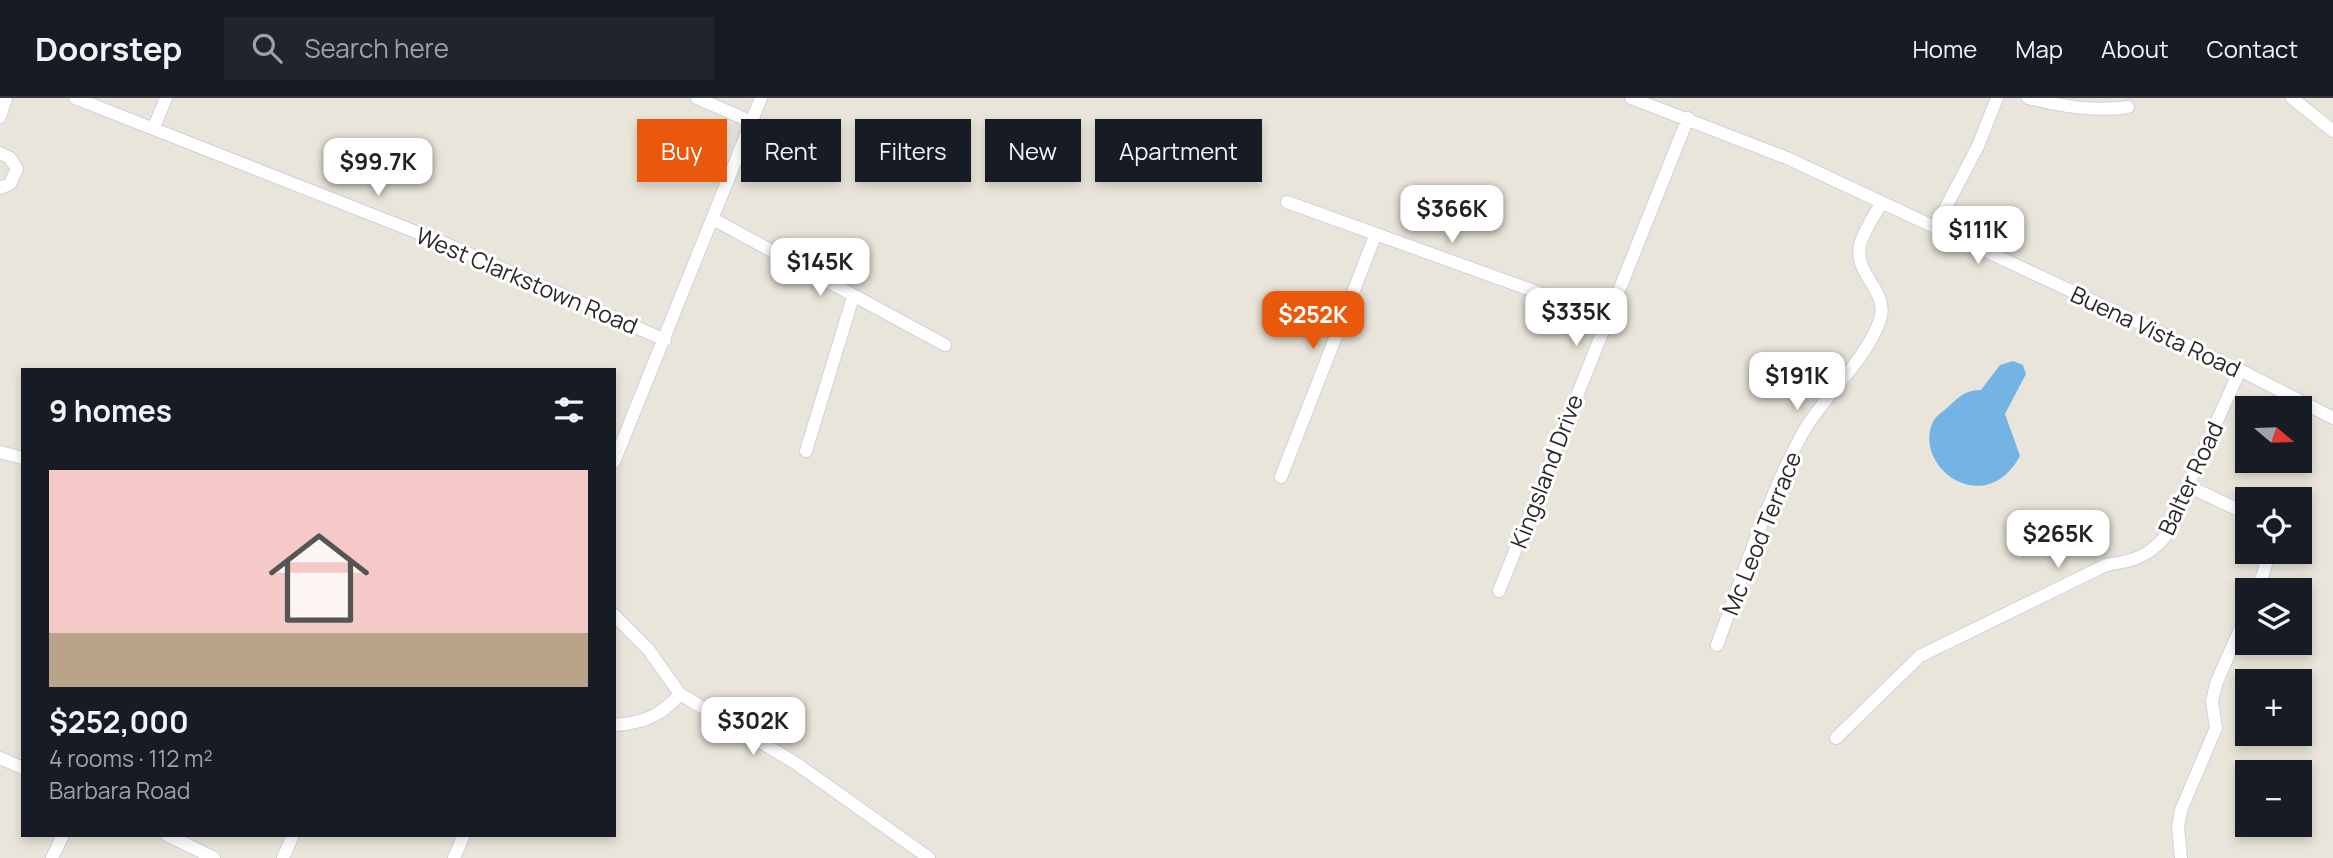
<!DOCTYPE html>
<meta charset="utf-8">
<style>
:root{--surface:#171b24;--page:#20242c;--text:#f1f3f6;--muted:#9ea1a6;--line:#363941;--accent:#ea580c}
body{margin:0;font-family:Manrope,sans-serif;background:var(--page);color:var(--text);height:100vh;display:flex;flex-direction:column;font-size:26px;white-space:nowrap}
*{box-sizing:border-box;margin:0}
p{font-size:23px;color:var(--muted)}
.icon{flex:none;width:38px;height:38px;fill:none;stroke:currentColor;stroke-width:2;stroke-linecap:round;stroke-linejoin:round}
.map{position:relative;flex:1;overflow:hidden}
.details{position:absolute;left:21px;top:270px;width:595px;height:469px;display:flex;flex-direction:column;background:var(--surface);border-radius:0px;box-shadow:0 4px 10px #0003}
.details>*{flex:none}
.guide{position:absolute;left:637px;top:21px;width:665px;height:63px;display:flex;gap:14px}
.needle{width:46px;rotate:109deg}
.tools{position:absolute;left:2235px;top:298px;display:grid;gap:14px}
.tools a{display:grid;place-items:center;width:77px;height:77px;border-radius:0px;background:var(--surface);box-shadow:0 4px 10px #0003;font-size:35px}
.price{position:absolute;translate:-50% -60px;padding:0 16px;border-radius:14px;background:#fff;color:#222;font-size:23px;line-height:46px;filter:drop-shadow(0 2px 4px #0008)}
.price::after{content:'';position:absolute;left:50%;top:42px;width:21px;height:16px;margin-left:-10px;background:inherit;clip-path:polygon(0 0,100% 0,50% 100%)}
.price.current{background:var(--accent);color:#fff}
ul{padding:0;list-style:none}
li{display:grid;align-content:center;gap:14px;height:371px;padding:0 28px}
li+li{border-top:2px solid var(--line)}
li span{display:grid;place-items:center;height:217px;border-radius:0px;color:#555}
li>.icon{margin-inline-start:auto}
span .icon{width:126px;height:126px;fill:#fffc;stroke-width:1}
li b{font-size:30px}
h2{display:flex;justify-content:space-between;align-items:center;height:84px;padding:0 28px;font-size:30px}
.pill{padding:0 24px;border-radius:0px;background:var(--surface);box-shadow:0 4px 10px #0003;font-size:24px;line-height:63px}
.pill.current{background:var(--accent);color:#fff}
header{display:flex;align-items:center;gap:42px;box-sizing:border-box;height:98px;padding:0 35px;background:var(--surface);border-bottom:2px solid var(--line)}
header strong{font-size:33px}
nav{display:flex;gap:38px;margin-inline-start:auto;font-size:24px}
.search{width:490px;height:63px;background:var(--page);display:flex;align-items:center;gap:18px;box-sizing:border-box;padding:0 24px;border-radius:0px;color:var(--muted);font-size:26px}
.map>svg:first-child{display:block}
</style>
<header>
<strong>Doorstep</strong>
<div class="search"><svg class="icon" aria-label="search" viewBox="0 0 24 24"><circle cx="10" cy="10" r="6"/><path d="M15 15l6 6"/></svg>Search here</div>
<nav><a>Home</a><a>Map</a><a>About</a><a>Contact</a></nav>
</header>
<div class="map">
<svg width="2333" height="760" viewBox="0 0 2333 760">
<rect width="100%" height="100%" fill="#e9e5da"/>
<path fill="#74b4e5" d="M 2013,263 L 2023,267 L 2026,276 L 2005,316 L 2020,358 C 1984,423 1912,368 1933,324 C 1935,318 1944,313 1948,309 C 1959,299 1965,292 1981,292 L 2000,267 Z"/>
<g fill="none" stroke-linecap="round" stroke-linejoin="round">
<g stroke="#d0d0e0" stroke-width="14">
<path id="minor" d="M 75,0 L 444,145 L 665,242
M 697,0 L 752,24
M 1631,0 L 1787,60 L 2240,272 L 2333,320
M 2028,0 C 2061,8 2094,14 2128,9
M 2292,0 L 2333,33
M 0,19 L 6,0
M 154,29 L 166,0
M 0,55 L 10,60 L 17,71 L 10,86 L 0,90
M 1287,104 L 1606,219
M 713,121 L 945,247
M 1935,130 L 1978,48 L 1997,0
M 806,353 L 853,199
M 0,354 L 23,360
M 614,364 L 761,0
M 1281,379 L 1375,138
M 2188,388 L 2247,416
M 2258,492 L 2270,453
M 1499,493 L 1688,20
M 614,517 L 648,551 L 680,596 L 797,666 L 929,760
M 1717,547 C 1743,478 1766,404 1801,338 C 1820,301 1871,258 1881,218 C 1887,191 1851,174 1861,144 C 1865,131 1874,118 1881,106
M 614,627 C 643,625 661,618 680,596
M 1836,640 L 1920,558 L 2106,467 C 2132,463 2146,460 2164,440 L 2240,272
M 0,660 L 23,670
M 167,737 L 214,760
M 52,760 L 63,737
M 283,760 L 293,737
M 454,760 L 464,737
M 2181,760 L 2178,729 L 2181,712 L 2216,630 L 2212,603 L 2217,583 L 2247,516"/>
</g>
<use href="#minor" stroke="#fff" stroke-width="12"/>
</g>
<g text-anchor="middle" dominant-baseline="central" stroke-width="6" stroke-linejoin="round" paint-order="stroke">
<g font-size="23" fill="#282828" stroke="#fff">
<text transform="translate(527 182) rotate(23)">West Clarkstown Road</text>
<text transform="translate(2156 233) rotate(25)">Buena Vista Road</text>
<text transform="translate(1546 373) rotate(-69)">Kingsland Drive</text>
<text transform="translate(2190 380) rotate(-65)">Balter Road</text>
<text transform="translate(1761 435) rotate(-68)">Mc Leod Terrace</text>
</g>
</g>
</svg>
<div class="tools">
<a><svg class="needle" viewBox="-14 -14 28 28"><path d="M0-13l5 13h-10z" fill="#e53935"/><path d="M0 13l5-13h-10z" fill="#9ea1a6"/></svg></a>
<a><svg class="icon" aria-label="locate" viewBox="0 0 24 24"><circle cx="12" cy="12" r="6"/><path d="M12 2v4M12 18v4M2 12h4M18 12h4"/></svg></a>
<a><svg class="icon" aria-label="layers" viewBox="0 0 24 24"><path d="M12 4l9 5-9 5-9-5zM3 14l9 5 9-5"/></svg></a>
<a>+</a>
<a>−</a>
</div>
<b class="price" style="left:378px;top:100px">$99.7K</b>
<b class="price" style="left:1452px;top:147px">$366K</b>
<b class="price" style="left:1978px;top:168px">$111K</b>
<b class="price" style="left:820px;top:200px">$145K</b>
<b class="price" style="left:1576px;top:250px">$335K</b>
<b class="price current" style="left:1313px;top:253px">$252K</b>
<b class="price" style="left:1797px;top:314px">$191K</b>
<b class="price" style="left:2058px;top:472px">$265K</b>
<b class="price" style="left:753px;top:659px">$302K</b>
<div class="guide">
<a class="pill current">Buy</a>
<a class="pill">Rent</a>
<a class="pill">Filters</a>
<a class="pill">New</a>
<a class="pill">Apartment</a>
</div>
<section class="details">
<h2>9 homes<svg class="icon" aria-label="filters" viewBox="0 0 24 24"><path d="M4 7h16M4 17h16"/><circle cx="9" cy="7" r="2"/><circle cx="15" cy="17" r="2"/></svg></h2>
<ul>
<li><span style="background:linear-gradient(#f6c9c9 75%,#b9a48a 0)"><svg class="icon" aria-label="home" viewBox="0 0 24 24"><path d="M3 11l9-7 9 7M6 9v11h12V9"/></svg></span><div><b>$252,000</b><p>4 rooms · 112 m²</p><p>Barbara Road</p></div></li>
</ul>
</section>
</div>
